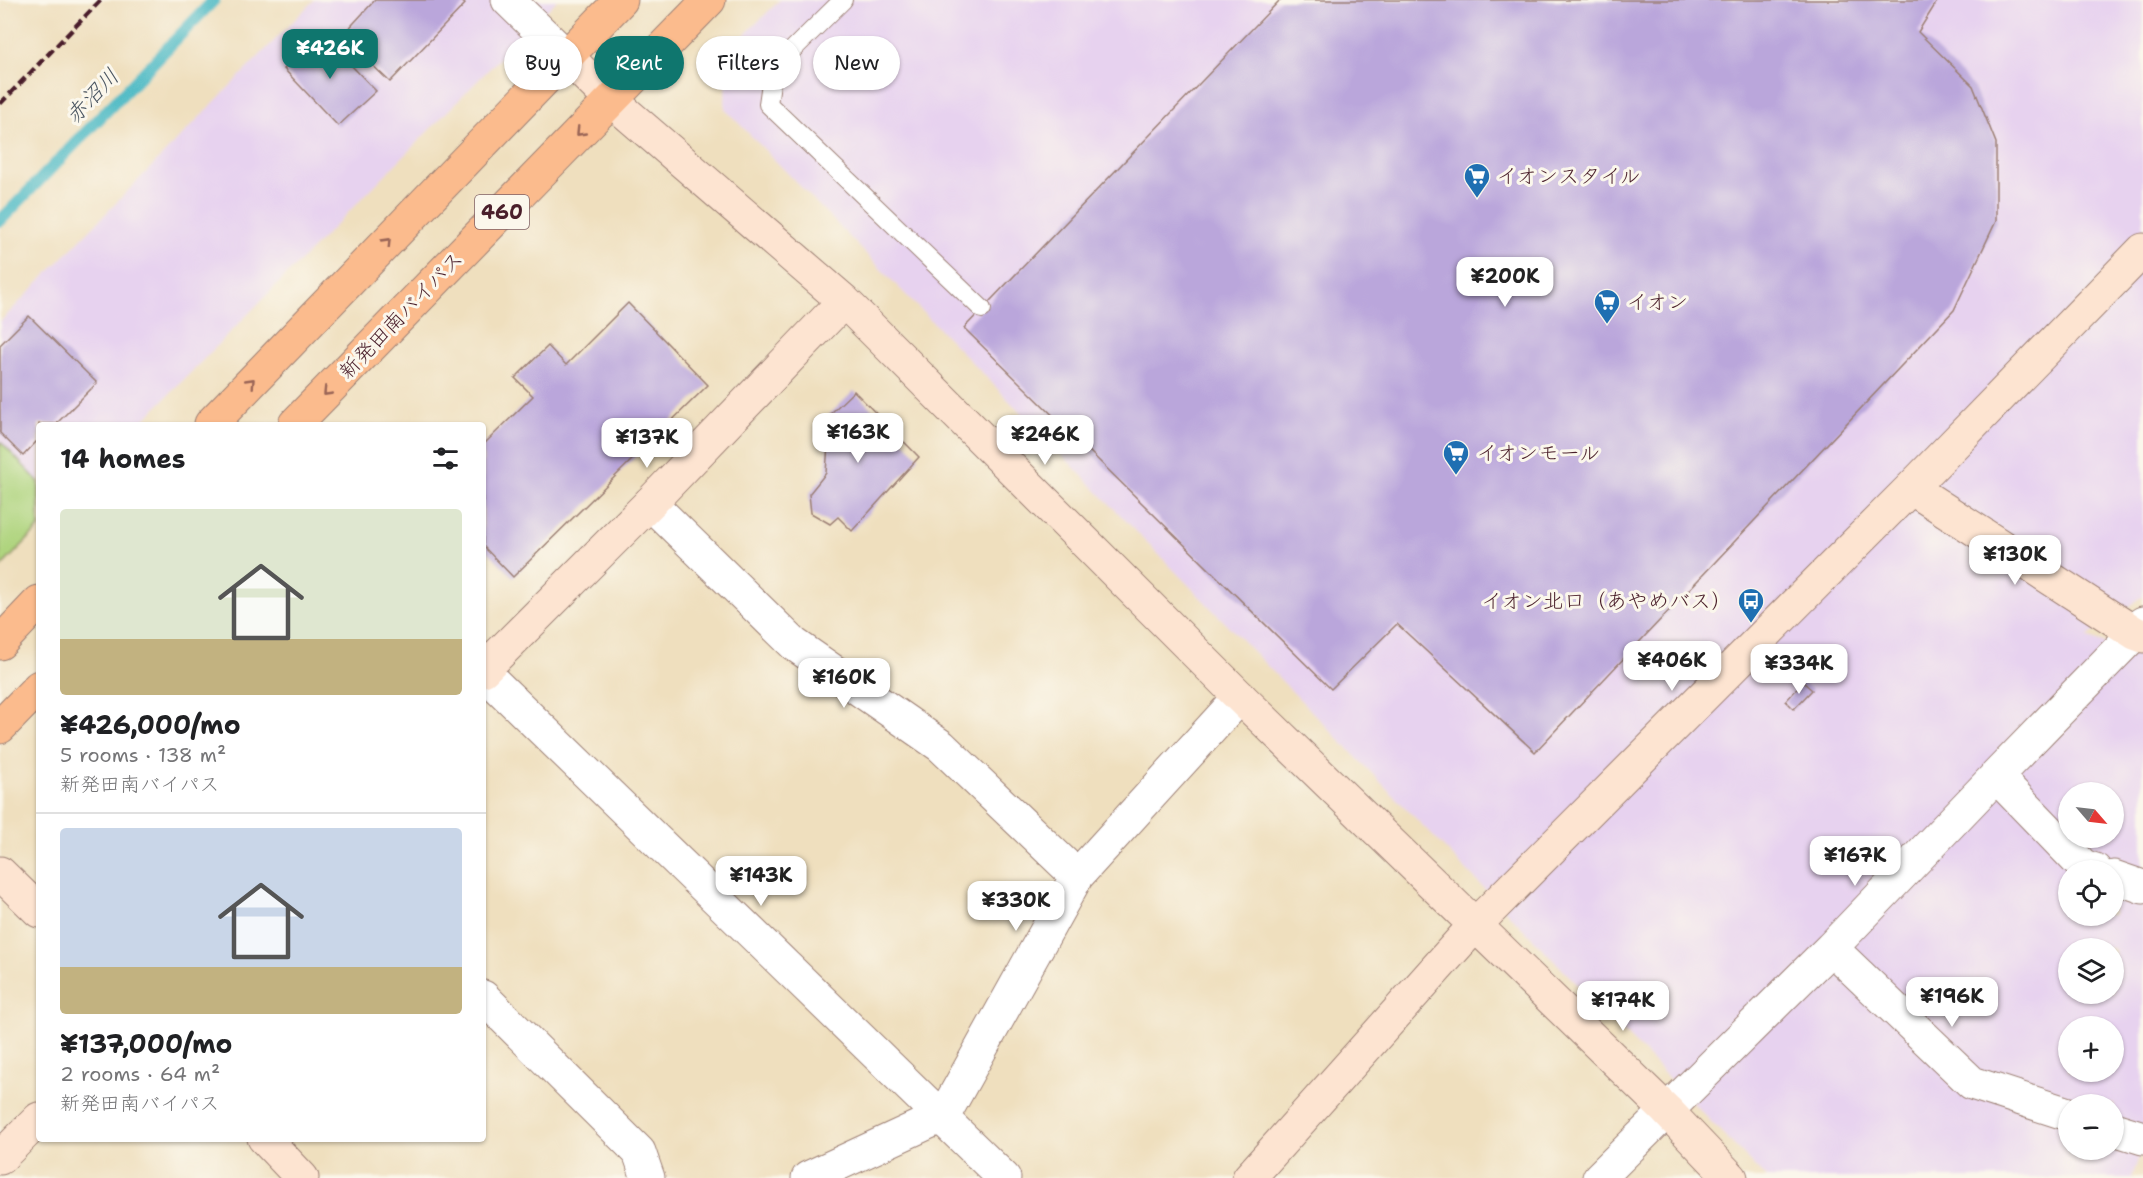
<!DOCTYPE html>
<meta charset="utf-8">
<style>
:root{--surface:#fff;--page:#f6f6f6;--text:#202124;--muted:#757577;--line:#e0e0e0;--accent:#0f766e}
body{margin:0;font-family:"Shantell Sans","Klee One",sans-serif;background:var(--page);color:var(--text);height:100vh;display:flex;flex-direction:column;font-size:22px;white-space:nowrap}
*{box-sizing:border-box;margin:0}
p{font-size:20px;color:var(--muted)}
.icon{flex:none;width:33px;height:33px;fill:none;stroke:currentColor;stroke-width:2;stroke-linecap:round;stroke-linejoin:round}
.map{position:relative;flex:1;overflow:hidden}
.sheet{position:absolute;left:36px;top:422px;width:450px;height:720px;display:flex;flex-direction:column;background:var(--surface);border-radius:6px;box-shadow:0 2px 4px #0004}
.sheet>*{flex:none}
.guide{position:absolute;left:504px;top:36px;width:570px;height:54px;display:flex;gap:12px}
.needle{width:39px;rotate:118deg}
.controls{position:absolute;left:2058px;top:782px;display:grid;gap:12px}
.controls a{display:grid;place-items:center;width:66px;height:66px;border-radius:50%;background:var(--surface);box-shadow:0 2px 4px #0004;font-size:30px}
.price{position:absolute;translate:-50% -51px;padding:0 14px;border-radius:12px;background:#fff;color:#222;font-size:20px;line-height:39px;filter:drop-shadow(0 2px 3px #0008)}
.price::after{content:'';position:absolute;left:50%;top:36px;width:18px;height:14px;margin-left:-9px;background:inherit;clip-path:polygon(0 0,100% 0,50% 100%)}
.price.current{background:var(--accent);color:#fff}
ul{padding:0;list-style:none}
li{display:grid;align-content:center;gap:12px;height:318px;padding:0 24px}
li+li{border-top:2px solid var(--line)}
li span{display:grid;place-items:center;height:186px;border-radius:6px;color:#555}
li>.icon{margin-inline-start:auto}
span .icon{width:108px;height:108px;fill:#fffc;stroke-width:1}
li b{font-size:26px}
h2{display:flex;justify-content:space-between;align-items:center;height:72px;padding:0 24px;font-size:26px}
.chip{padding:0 21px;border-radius:27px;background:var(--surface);box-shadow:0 2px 4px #0004;font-size:21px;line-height:54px}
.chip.current{background:var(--accent);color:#fff}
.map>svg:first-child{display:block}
</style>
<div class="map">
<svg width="2143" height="1178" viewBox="0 0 2143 1178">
<rect width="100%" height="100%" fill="#fbf7ec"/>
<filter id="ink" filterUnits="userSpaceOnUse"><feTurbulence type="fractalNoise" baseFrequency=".0167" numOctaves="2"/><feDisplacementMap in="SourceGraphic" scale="12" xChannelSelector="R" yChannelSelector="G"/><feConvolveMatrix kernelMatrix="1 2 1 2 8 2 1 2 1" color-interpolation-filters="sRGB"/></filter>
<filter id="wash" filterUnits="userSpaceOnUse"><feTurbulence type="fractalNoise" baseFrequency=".008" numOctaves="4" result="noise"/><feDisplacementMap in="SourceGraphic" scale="24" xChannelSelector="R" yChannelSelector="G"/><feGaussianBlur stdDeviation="1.35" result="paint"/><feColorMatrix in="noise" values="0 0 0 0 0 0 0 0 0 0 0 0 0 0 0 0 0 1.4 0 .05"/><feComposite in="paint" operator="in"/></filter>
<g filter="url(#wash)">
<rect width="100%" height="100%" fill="#efdfbe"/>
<path fill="#e7d2ef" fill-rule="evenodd" d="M 314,0 L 557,0 L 140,424 L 39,424 L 39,482 L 0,441 L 0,322 Z
M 780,0 L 2143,0 L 2143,596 L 2087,637 L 2143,658 L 2143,1144 L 2132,1178 L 1766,1178 L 725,109 L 726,53 ZM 2068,792 L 2114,792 L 2114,837 L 2068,837 ZM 2068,870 L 2114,870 L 2114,915 L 2068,915 ZM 2068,948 L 2114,948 L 2114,993 L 2068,993 ZM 2068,1026 L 2114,1026 L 2114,1071 L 2068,1071 ZM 2068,1104 L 2114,1104 L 2114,1149 L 2068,1149 Z"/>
<path fill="#afd47e" stroke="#7c7a54" stroke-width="1.5" d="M 0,441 L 39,482 L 39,528 L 0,568 Z"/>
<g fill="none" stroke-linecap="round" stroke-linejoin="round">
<path stroke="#4bb9c4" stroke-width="12" d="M 0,221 L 214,0"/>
</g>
<g id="blocks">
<path fill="#baa6db" d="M 375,0 L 460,0 L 465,4 L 390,82 L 342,36 Z
M 1280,0 L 1938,0 L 1918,32 L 1973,86 L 1996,143 L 1996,221 L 1954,310 L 1535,752 L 1397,624 L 1331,689 L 964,328 Z
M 321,34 L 376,91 L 338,126 L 284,69 Z
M 628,303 L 708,385 L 513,577 L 483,546 L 483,445 L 533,396 L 515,378 L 548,346 L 566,365 Z
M 29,316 L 97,383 L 56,424 L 39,424 L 39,444 L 36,442 L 23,456 L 0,433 L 0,345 Z
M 854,391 L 919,457 L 852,531 L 838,517 L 830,524 L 811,513 L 809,494 L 826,473 L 830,414 Z
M 1803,682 L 1812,690 L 1794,709 L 1786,701 Z"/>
</g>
</g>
<g filter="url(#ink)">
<use href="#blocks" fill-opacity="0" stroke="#9c7f74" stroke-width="1.5"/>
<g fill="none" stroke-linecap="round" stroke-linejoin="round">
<g stroke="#9c7f74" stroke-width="20">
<path id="lane" d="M 843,0 L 773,69 L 768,104 L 982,309"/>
</g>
<g stroke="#9c7f74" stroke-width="35">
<path id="street" d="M 508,0 L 566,56
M 650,503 L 794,644 L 941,746 L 1077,876
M 483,672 L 1004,1178
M 1996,776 L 2083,866 L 2095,870
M 2114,877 L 2143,887
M 1831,948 L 1972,1083 L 2068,1114
M 483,997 L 639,1152 L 648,1178
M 2114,1129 L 2143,1138
M 808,1178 L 944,1115 L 1077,876 L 1240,697
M 1599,1178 L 1831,948 L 1996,776 L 2135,633 L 2143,623"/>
</g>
<g stroke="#9c7f74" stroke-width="35">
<path id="secondary" d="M 566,56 L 611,100 L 844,301 L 1240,697 L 1666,1110 L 1731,1178
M 1911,488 L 2135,633 L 2143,636
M 483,670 L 650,503 L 844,301
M 0,873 L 39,911
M 264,1138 L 302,1178
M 0,1158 L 39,1119
M 1249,1178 L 1476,924 L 1911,488 L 2143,250"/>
</g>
<g stroke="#9c7f74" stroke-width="35">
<path id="highway" d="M 211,424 L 621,0
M 295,424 L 709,0
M 0,643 L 39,602
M 0,727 L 39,687"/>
</g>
<use href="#lane" stroke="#fff" stroke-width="18"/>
<use href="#street" stroke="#fff" stroke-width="33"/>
<use href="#secondary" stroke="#fde4d1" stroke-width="33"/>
<use href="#highway" stroke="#fbbb8d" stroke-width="33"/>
<path stroke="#4a1f2b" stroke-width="4.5" stroke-dasharray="9 4.5" stroke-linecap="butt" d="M 0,104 L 101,0"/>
</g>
<defs><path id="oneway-chevron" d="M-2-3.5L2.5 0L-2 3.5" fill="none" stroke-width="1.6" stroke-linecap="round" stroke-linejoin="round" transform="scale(1.5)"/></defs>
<g stroke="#9a6557">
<use href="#oneway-chevron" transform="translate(580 132) rotate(134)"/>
<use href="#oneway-chevron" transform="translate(387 242) rotate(-46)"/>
<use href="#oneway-chevron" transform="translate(251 382) rotate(-46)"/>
<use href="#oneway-chevron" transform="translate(327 392) rotate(134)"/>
</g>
</g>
<defs>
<g id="supermarket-pin" transform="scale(1.35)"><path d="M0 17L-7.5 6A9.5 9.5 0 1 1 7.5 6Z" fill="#1f6fb2" stroke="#fbf7ec"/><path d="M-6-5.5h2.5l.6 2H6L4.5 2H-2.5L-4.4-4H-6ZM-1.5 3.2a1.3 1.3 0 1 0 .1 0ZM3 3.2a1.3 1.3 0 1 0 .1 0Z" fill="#fff"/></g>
<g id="bus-pin" transform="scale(1.35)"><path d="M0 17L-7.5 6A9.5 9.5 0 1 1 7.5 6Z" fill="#1f6fb2" stroke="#fbf7ec"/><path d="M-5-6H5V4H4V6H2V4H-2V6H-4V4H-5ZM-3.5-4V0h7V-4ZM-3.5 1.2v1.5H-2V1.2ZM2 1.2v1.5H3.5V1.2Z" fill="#fff"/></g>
</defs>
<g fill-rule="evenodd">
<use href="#supermarket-pin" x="1477" y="176"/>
<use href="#supermarket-pin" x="1607" y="302"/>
<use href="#supermarket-pin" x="1456" y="453"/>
<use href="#bus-pin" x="1751" y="601"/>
</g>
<g text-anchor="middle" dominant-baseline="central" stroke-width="6" stroke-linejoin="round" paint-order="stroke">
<rect fill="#fbf7ec" stroke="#7f6065" stroke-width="1.5" x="475" y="195" width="54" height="34" rx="4.5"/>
<g font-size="20" font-weight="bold" fill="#4a1f2b">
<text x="502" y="212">460</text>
</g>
<g font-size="21" fill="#4a1f2b" stroke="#fbf7ec" text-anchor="start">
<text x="1496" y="176">イオンスタイル</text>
<text x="1626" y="302">イオン</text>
<text x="1476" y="453">イオンモール</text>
<text x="1732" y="601" text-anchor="end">イオン北口（あやめバス）</text>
</g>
<g font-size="21" fill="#4a1f2b" stroke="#fbf7ec">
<text transform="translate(401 315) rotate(-46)">新発田南バイパス</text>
</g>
<g font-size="22" font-style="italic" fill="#4a5561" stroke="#fbf7ec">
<text transform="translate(92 96) rotate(-46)">赤沼川</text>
</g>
</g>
</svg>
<div class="controls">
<a><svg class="needle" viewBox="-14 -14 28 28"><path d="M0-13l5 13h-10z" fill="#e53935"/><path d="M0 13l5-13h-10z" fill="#757577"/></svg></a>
<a><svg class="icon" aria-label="locate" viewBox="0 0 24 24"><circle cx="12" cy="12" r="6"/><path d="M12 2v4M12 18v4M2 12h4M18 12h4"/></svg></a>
<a><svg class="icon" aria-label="layers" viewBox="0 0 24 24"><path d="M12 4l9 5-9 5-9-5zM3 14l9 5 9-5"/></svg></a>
<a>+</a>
<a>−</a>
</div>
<b class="price current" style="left:330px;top:80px">¥426K</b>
<b class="price" style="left:1505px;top:308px">¥200K</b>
<b class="price" style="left:858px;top:464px">¥163K</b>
<b class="price" style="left:1045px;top:466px">¥246K</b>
<b class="price" style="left:647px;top:469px">¥137K</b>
<b class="price" style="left:2015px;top:586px">¥130K</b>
<b class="price" style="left:1672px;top:692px">¥406K</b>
<b class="price" style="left:1799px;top:695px">¥334K</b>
<b class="price" style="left:844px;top:709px">¥160K</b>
<b class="price" style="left:1855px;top:887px">¥167K</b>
<b class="price" style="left:761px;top:907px">¥143K</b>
<b class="price" style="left:1016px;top:932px">¥330K</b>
<b class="price" style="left:1952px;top:1028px">¥196K</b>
<b class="price" style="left:1623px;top:1032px">¥174K</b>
<div class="guide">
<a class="chip">Buy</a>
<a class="chip current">Rent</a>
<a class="chip">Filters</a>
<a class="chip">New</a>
</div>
<section class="sheet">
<h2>14 homes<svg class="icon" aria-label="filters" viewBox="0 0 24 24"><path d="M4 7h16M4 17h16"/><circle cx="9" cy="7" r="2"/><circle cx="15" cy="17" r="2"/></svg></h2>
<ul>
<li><span style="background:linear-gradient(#dfe7d0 70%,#c2b280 0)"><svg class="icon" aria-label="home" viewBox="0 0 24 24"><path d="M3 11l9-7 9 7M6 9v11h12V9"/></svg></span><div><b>¥426,000/mo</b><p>5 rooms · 138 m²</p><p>新発田南バイパス</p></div></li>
<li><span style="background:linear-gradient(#c9d6e8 75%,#c2b280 0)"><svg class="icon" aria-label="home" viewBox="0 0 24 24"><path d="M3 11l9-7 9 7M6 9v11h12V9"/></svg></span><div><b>¥137,000/mo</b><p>2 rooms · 64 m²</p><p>新発田南バイパス</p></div></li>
</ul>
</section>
</div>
